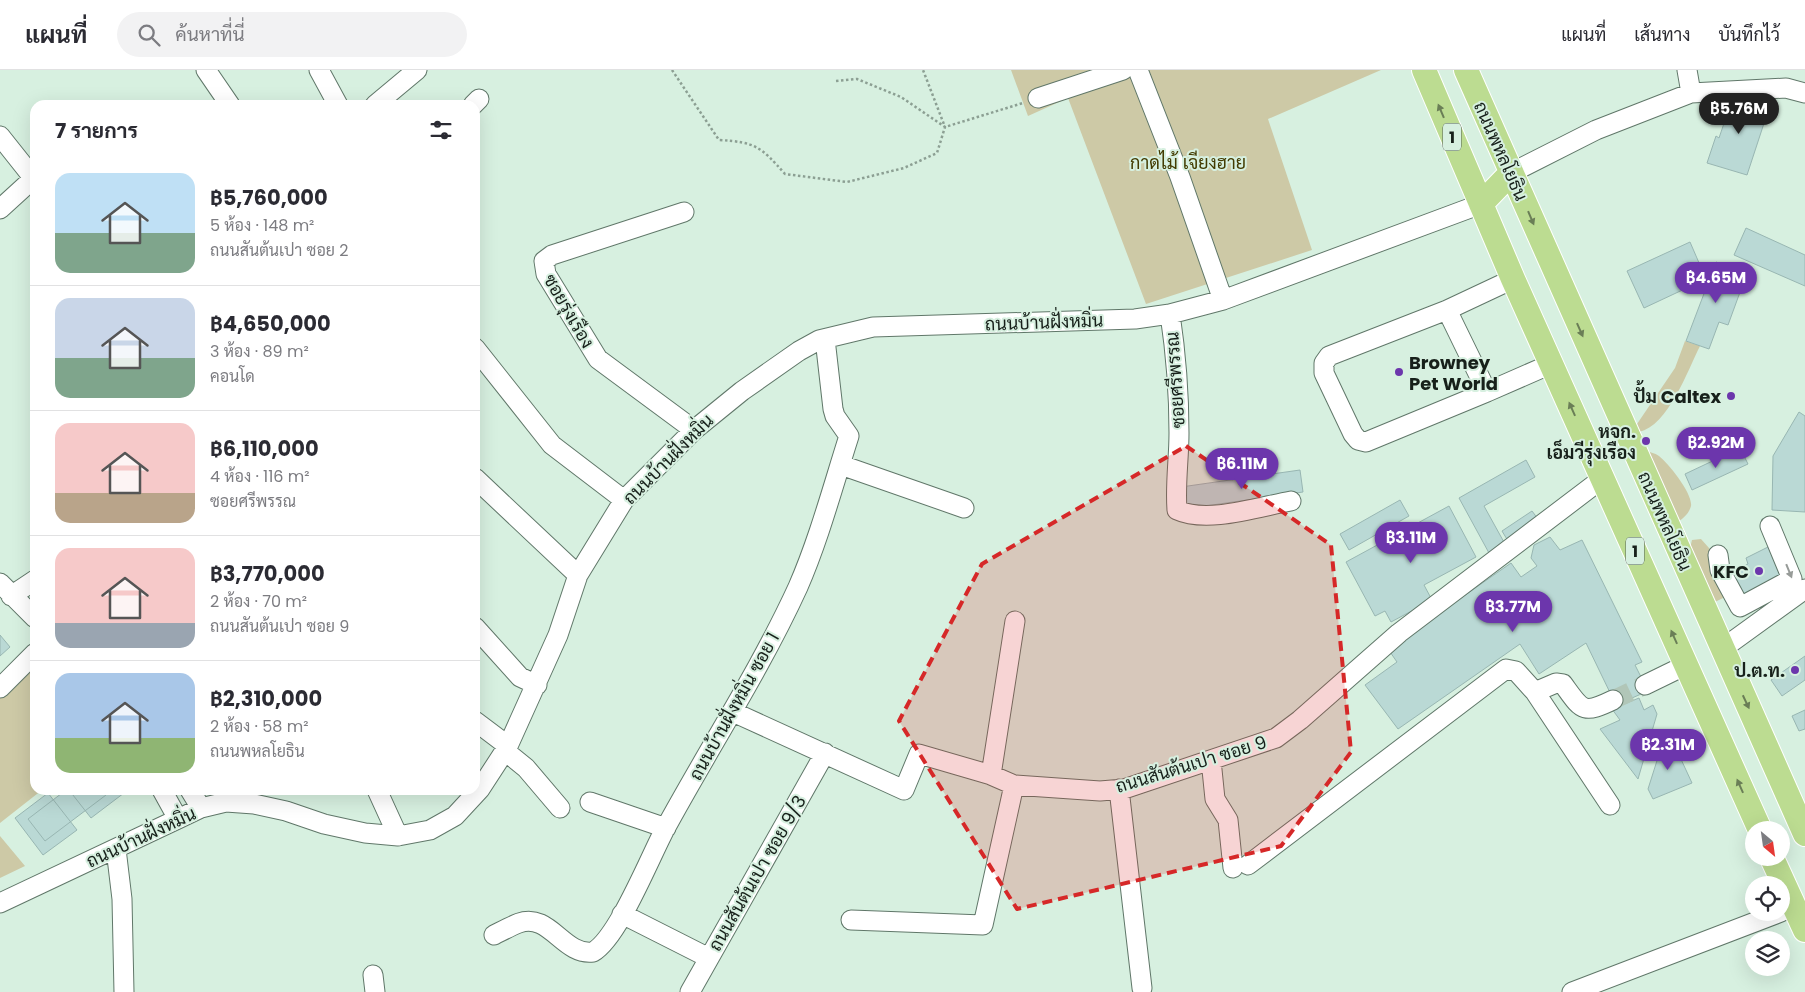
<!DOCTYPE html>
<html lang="th">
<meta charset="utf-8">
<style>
:root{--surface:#fff;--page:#f2f2f3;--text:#2b2b33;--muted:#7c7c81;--line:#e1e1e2;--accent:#6c36ac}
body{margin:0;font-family:Poppins,Sarabun,sans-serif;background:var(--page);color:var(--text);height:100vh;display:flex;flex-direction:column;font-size:19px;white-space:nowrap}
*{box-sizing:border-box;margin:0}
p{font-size:16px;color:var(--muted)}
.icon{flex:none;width:28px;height:28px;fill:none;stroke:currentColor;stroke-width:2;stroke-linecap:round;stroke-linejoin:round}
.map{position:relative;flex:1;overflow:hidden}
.drawer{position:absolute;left:30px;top:30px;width:450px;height:695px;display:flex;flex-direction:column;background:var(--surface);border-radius:15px;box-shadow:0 5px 20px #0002}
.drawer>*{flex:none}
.needle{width:32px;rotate:151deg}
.buttons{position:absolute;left:1745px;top:751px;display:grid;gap:10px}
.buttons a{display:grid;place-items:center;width:45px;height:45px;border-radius:50%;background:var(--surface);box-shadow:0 5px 20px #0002;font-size:25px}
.price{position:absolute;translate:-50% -42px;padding:0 11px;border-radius:18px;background:var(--accent);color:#fff;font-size:16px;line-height:32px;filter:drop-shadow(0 1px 2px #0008)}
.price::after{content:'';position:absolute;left:50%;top:30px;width:15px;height:11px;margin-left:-8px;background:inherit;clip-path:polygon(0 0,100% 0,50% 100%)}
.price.active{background:#222;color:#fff}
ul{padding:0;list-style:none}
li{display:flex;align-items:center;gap:15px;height:125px;padding:0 25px}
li+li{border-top:1px solid var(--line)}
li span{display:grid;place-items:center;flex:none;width:140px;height:100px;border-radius:15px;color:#555}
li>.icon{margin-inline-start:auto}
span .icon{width:60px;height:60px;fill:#fffc;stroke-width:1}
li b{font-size:21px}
h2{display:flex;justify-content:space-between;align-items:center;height:60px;padding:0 25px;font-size:21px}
header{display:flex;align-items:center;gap:30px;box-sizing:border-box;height:70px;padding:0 25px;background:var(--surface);border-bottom:1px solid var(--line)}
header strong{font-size:24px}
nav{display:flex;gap:28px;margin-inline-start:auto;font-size:18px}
.search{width:350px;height:45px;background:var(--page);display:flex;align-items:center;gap:12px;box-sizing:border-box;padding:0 18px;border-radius:28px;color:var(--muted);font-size:19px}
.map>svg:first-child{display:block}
</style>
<header>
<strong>แผนที่</strong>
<div class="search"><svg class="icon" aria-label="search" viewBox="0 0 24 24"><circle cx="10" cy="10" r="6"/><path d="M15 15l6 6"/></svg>ค้นหาที่นี่</div>
<nav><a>แผนที่</a><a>เส้นทาง</a><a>บันทึกไว้</a></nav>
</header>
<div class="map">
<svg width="1805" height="922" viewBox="0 0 1805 922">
<rect width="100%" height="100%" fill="#d7f0e0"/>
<path fill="#cdc9a6" d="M 1011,0 L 1381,0 L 1268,49 L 1312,180 L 1146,234 L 1068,28 L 1028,46 Z
M 1685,271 L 1700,276 C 1688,300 1668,356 1639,362 L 1637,354 L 1675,298 Z
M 1644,380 C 1649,382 1655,383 1659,386 C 1669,394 1693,424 1691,436 C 1689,444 1682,450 1675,453 Z
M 1701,469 L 1709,478 L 1712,492 L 1729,525 L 1713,533 L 1690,478 L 1692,470 Z
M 35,591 L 35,720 L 42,720 L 0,753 L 0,627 Z
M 0,766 L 25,796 L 0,808 Z"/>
<path fill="#bad9d5" stroke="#98b6b2" d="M 1733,27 L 1744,27 L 1770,35 L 1747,105 L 1707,93 L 1716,66 L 1719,68 Z
M 1746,158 L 1805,185 L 1805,216 L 1734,185 Z
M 1690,172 L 1706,209 L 1644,238 L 1627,201 Z
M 1716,192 L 1747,203 L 1728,255 L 1719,252 L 1709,279 L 1686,271 Z
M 1799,342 L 1805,346 L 1805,442 L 1772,440 L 1773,386 Z
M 1740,378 L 1748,394 L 1692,420 L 1685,404 Z
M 1526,390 L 1535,407 L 1484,436 L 1505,474 L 1489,483 L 1459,428 Z
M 1300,400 L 1303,422 L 1184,439 L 1181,417 Z
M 1400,430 L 1409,446 L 1349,480 L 1340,464 Z
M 1449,436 L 1476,487 L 1424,515 L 1432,530 L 1391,552 L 1385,541 L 1375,546 L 1346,492 Z
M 1532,441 L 1538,449 L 1508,471 L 1502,461 Z
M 1550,467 L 1560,480 L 1582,470 L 1642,592 L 1635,595 L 1648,621 L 1616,635 L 1586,573 L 1539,604 L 1520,574 L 1398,659 L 1365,615 L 1397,592 L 1388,579 L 1511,493 L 1521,507 L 1537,496 L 1531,488 L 1534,475 Z
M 1772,475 L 1789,508 L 1742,532 L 1728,504 L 1748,494 L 1746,488 Z
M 0,565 L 10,577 L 0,586 Z
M 1805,586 L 1805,610 L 1782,626 L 1771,610 Z
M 1639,628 L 1644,640 L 1653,635 L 1657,644 L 1638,709 L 1600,659 L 1620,650 L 1612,639 Z
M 1805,640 L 1805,659 L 1799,661 L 1792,646 Z
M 1667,659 L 1692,713 L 1653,729 L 1648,719 Z
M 66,720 L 102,720 L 106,725 L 45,771 L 28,749 Z
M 69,720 L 122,720 L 124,723 L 91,748 Z
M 48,723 L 77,760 L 43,785 L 15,748 Z"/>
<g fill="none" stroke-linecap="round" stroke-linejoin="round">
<path stroke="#b1c6b8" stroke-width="19" stroke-dasharray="19 9" stroke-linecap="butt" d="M 1613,630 L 1645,615"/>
<g stroke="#607769" stroke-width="21">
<path id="minor" d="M 206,0 L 230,35
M 319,0 L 338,35
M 1138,0 L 1180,107 L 1223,230
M 1687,0 L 1691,23
M 1038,28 L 1123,0
M 375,35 L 417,0
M 473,35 L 479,29
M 0,66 L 35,110
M 1511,103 L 1596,60 L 1691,23 L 1786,18 L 1805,23
M 0,139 L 34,108
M 684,142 L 552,185 L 544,191 L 546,204 L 598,289 L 694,360
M 1513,209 L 1447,240 L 1487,322 L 1551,294
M 1447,240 L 1329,286 L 1324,293 L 1324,303 L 1353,364 L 1358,370 L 1366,372 L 1487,322
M 1170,244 C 1176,284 1179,323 1179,363 C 1179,389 1175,414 1177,440 C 1207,454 1258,437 1291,431
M 475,278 L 552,375 L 624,430
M 841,395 L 964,438
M 475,408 L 578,505
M 1718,485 L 1720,500 L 1740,537 L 1792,509 L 1770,456
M 0,513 L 35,548
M 11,526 L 35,510
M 475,557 L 520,607 L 537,615
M 1722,579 L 1805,519
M 1645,615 L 1686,595
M 0,618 L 35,583
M 1535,622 L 1610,735
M 733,642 L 904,720 L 919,684 L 991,705 L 1014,715 L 1100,721 L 1124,719 L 1276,668 L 1300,650 L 1399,563 L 1603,408
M 475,651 L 508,676
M 505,681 L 526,698 L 560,738
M 1211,690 L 1215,729 L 1228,750 L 1233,798
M 991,705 L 1015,551
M 1119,719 L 1142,918
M 162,720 L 178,749
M 190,720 L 201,738
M 377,720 L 398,766
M 590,732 L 666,758
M 116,779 L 122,829 L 124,922
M 1248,795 L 1506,599 L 1516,601 L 1535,622 L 1556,613 L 1563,614 C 1582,640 1582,645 1613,630
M 0,833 L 178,749 L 201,738 L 226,732 L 254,734 L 286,741 L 324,754 L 365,763 L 398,766 L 430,760 L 455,746 L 480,719 L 508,676 L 558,565 L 578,505 L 624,430 L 694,360 L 742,321 L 799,281 L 819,270 L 873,257 L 1135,249 L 1170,244 L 1223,230 L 1481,134
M 622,844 L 709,888
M 851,850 L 983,855 L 1014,715
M 494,865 C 502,861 511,856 519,853 C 550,842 563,886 593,882 C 618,868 650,787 665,759 C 709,678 760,600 798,517 C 819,469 833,416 849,366 L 835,346 L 833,339 L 825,269
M 373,905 L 375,922
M 690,922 L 825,683
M 1572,922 L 1781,842"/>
</g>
<g stroke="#fff" stroke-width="26">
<path id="major" d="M 1424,0 L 1513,209 L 1760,760
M 1466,0 L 1805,764
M 1481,134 L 1511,103
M 1772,788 L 1805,860"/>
</g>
<path stroke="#8c9f93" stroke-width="2.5" stroke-dasharray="2.5 2.5" stroke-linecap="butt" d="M 672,0 L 719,70 C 756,72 761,77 785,104 L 847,112 L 904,98 L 937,83 L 945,57 L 923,0
M 836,11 L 857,9 L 901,27 L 945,57 L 1023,33"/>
<use href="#minor" stroke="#fff" stroke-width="19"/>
<use href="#major" stroke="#bcdc91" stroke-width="24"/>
</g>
<defs><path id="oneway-solid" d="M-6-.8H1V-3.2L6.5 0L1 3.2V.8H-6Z" transform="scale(1.25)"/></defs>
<g fill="#6a7e56">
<use href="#oneway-solid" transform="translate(1441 41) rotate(-113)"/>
<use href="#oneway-solid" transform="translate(1531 148) rotate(67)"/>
<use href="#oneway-solid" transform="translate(1580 260) rotate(66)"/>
<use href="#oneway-solid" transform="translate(1572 339) rotate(-114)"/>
<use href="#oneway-solid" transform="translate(1674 567) rotate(-114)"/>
<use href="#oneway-solid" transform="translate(1746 632) rotate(65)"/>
<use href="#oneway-solid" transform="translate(1740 716) rotate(-114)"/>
</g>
<use fill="#979b98" href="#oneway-solid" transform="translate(1789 501) rotate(68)"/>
<path fill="#d62828" fill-opacity="0.2" stroke="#d62828" stroke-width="4" stroke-dasharray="10 6" stroke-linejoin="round" d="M 1186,376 L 1331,475 L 1351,682 L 1281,776 L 1017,839 L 899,651 L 982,494 Z"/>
<g fill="#6c36ac" stroke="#d7f0e0" stroke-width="2">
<circle cx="1399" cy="302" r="5"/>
<circle cx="1731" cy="326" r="5"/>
<circle cx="1646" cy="371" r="5"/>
<circle cx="1759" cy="501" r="5"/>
<circle cx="1795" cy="600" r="5"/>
</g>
<g text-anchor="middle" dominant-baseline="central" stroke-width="4" stroke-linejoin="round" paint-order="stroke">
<g fill="#d7f0e0" stroke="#515e55" stroke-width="1">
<rect x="1443" y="53.5" width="18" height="27" rx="4"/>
<rect x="1626" y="467.5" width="18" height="27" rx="4"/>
</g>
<g font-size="16" font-weight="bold" fill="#17201a">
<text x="1452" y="67">1</text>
<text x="1635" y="481">1</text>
</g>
<g font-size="18" fill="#17201a" stroke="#d7f0e0">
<text transform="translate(1501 81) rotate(66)">ถนนพหลโยธิน</text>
<text transform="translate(569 241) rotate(60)">ซอยรุ่งเรือง</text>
<text transform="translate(1044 252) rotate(-2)">ถนนบ้านฝั่งหมิ่น</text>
<text transform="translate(1175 310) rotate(-94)">ซอยศรีพรรณ</text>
<text transform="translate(668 389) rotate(-45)">ถนนบ้านฝั่งหมิ่น</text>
<text transform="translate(1665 451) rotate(66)">ถนนพหลโยธิน</text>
<text transform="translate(734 636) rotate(-61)">ถนนบ้านฝั่งหมิ่น ซอย 1</text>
<text transform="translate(1191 694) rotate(-17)">ถนนสันต้นเปา ซอย 9</text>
<text transform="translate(141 767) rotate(-25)">ถนนบ้านฝั่งหมิ่น</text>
<text transform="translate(757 803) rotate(-60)">ถนนสันต้นเปา ซอย 9/3</text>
</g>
<g font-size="18" fill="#433b01" stroke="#d7f0e0">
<text x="1188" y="92">กาดไม้ เจียงฮาย</text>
</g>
<g font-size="18" font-weight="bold" fill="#17201a" stroke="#d7f0e0" text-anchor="end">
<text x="1409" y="292" text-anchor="start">Browney<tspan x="1409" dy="21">Pet World</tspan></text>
<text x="1721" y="326">ปั้ม Caltex</text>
<text x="1636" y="361">หจก.<tspan x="1636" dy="21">เอ็มวีรุ่งเรือง</tspan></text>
<text x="1749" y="501">KFC</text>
<text x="1785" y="600">ป.ต.ท.</text>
</g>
</g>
</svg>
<div class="buttons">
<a><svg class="needle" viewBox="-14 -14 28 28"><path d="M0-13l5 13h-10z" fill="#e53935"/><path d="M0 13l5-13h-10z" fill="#7c7c81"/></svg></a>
<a><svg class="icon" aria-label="locate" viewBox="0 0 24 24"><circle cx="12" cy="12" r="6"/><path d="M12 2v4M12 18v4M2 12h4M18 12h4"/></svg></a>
<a><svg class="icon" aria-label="layers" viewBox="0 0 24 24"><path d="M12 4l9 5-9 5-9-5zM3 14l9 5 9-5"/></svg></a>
</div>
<b class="price active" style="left:1739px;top:65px">฿5.76M</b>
<b class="price" style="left:1716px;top:234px">฿4.65M</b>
<b class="price" style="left:1716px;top:399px">฿2.92M</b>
<b class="price" style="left:1242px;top:420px">฿6.11M</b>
<b class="price" style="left:1411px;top:494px">฿3.11M</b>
<b class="price" style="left:1513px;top:563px">฿3.77M</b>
<b class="price" style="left:1668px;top:701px">฿2.31M</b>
<section class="drawer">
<h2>7 รายการ<svg class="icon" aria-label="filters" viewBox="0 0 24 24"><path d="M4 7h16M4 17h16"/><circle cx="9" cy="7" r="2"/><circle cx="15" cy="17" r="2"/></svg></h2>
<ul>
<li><span style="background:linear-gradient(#bfe0f5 60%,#7fa58c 0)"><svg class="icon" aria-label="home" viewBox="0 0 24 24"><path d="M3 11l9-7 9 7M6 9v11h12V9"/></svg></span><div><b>฿5,760,000</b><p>5 ห้อง · 148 m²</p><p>ถนนสันต้นเปา ซอย 2</p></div></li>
<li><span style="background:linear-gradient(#c9d6e8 60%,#7fa58c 0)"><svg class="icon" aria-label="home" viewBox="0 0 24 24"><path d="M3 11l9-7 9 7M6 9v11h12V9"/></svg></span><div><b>฿4,650,000</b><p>3 ห้อง · 89 m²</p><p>คอนโด</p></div></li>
<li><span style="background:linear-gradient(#f6c9c9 70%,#b9a48a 0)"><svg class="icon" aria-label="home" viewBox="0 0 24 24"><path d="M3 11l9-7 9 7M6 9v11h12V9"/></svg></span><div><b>฿6,110,000</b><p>4 ห้อง · 116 m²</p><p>ซอยศรีพรรณ</p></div></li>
<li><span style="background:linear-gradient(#f6c9c9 75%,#9aa5b1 0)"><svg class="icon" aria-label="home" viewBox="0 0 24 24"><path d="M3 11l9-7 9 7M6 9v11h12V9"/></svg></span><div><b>฿3,770,000</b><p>2 ห้อง · 70 m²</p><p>ถนนสันต้นเปา ซอย 9</p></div></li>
<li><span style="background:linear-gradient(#a9c7e8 65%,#8fb573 0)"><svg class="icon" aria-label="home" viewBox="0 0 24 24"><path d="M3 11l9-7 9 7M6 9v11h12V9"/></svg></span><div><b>฿2,310,000</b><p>2 ห้อง · 58 m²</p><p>ถนนพหลโยธิน</p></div></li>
</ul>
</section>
</div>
